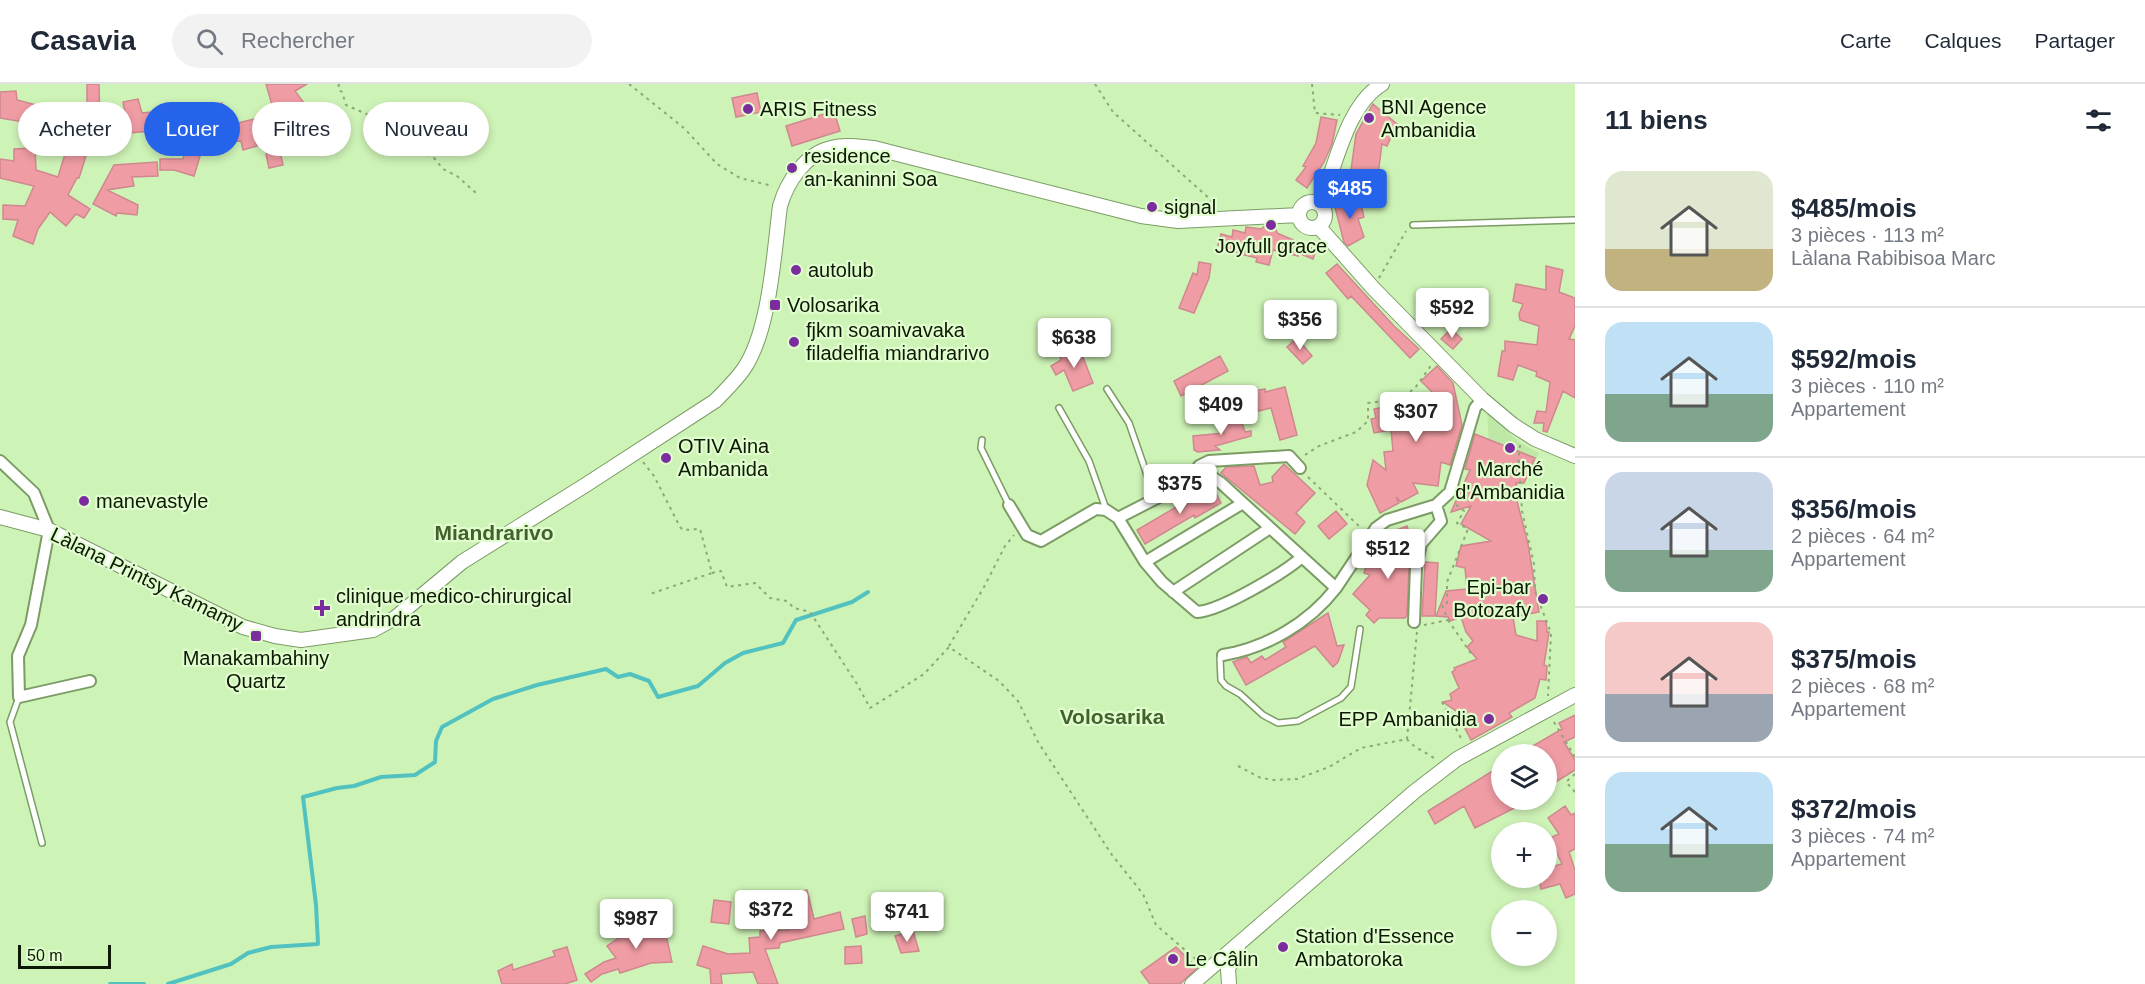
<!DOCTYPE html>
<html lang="fr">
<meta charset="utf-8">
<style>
:root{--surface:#fff;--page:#f2f2f3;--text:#1f2937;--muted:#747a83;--line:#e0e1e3;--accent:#2563eb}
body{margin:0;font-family:Arial,sans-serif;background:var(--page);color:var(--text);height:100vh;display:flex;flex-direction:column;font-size:22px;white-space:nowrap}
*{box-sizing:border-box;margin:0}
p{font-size:20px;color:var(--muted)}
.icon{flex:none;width:33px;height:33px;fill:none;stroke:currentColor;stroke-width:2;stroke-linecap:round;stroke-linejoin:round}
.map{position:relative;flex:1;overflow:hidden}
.sheet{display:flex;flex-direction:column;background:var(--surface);width:570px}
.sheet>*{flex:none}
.top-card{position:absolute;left:18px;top:18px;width:570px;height:54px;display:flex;gap:12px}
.controls{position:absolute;left:1491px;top:660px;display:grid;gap:12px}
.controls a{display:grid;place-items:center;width:66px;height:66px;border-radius:50%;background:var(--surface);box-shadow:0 3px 9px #0003;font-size:30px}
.scale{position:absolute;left:18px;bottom:15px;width:93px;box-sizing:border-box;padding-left:6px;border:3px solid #0d1904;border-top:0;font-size:16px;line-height:21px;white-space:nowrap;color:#0d1904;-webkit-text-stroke:4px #e0fdce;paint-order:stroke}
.price{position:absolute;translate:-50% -51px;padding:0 14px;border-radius:6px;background:#fff;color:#222;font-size:20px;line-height:39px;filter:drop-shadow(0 2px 3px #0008)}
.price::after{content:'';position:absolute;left:50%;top:36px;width:18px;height:14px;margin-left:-9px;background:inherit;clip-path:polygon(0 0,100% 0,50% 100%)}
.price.on{background:var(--accent);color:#fff}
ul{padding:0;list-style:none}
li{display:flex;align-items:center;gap:18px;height:150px;padding:0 30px}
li+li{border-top:2px solid var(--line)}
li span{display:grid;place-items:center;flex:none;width:168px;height:120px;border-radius:18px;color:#555}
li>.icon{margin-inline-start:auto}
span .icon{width:72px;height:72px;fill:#fffc;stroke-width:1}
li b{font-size:26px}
h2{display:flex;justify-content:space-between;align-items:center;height:72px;padding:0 30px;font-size:26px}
.chip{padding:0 21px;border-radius:27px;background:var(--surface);box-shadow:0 3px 9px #0003;font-size:21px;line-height:54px}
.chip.on{background:var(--accent);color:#fff}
header{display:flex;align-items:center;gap:36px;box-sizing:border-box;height:84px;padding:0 30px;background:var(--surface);border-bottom:2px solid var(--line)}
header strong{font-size:28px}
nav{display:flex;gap:33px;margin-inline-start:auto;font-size:21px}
.search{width:420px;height:54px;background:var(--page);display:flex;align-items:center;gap:15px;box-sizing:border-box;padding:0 21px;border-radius:33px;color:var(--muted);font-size:22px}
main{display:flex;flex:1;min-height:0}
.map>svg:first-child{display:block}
</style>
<header>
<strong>Casavia</strong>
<div class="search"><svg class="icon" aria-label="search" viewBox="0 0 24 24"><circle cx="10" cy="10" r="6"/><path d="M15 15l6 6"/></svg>Rechercher</div>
<nav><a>Carte</a><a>Calques</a><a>Partager</a></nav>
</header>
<main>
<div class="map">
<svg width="1575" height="900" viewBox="0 0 1575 900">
<rect width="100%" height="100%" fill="#cef3b7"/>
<path fill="#bfe7a5" d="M 1487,328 L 1520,359 L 1539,369 L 1525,398 L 1517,400 L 1515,388 L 1491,389 Z"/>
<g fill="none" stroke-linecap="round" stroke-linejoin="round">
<path stroke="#52c2c0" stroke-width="4" d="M 110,900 L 144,900
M 168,900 L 231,880 L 248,869 L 271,863 L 318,860 L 316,821 L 303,713 L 337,704 L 354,702 L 381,693 L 415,691 L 435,678 L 436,657 L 442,643 L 493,615 L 537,601 L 606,585 L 618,593 L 630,590 L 649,597 L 658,613 L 698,602 L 725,579 L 743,569 L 783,559 L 796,536 L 852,518 L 868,508"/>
</g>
<path fill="#f09ca4" stroke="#ce888e" stroke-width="1.5" d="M 87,0 L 99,0 L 100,36 L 95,36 L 92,57 L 72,57 L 22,46 L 24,38 L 0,34 L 0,8 L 16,7 L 17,16 L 63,28 L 63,19 L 87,19 Z
M 266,0 L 307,0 L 295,7 L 304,19 L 291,28 L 292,33 L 289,34 L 294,54 L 283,56 L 279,38 L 253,48 L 257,62 L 243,66 L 241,57 L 208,60 L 206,36 L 197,40 L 192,31 L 197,26 L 222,19 L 227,38 L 233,38 L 234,40 L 266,32 L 274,28 Z
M 757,9 L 761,28 L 736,33 L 732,14 Z
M 138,15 L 142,29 L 151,28 L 152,47 L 129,49 L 123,18 Z
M 1373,20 L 1397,40 L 1387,62 L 1382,60 L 1377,98 L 1350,93 L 1356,50 Z
M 834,27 L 840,47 L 792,62 L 786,42 Z
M 1321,33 L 1337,36 L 1332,60 L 1324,78 L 1307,104 L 1296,96 L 1306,83 L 1303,82 L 1316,59 Z
M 112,46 L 126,46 L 126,58 L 112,58 Z
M 35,64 L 36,86 L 58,93 L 65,70 L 86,72 L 79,94 L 77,94 L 68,111 L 90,125 L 84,134 L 76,130 L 66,142 L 50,128 L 38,145 L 33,160 L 13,152 L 18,136 L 3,135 L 3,121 L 25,122 L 34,102 L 0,94 L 0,75 L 14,77 L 14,65 Z
M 280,67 L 283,81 L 269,84 L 266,70 Z
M 185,68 L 200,72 L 194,92 L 174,86 L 160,86 L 160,75 L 183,75 Z
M 157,78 L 158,92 L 132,93 L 134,102 L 107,106 L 138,121 L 137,131 L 117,129 L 116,132 L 93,120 L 114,81 Z
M 1359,113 L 1364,133 L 1358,135 L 1364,153 L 1348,162 L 1344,158 L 1334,119 Z
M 1275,141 L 1277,149 L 1316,166 L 1313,175 L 1298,169 L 1298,172 L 1273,166 L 1269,181 L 1256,178 L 1257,174 L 1228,167 L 1229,164 L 1218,161 L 1221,150 L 1232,153 L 1233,146 L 1245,149 L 1246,143 L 1261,145 L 1265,142 Z
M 1199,178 L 1211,180 L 1209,194 L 1194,229 L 1179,224 L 1193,189 L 1197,191 Z
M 1337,180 L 1394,242 L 1419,265 L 1410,274 L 1351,212 L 1348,215 L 1326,189 Z
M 1546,182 L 1563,186 L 1559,208 L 1575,214 L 1575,242 L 1569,255 L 1575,256 L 1575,314 L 1563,307 L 1547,348 L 1543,347 L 1544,339 L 1534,339 L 1537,327 L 1546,328 L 1550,298 L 1536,292 L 1537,288 L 1518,281 L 1513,296 L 1498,292 L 1502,267 L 1505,267 L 1505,257 L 1537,261 L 1539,242 L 1520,236 L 1519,230 L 1523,220 L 1513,217 L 1516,200 L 1546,206 Z
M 1451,245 L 1462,255 L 1453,265 L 1441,255 Z
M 1297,254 L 1312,272 L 1303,280 L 1287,263 Z
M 1079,263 L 1093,299 L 1073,307 L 1064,286 L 1056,291 L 1051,282 L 1061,276 L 1059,271 Z
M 1220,272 L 1228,287 L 1181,312 L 1174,297 Z
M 1437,282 L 1453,299 L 1462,341 L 1450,381 L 1441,378 L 1438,402 L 1413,399 L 1418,409 L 1401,418 L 1396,413 L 1399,419 L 1380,429 L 1367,401 L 1373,376 L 1386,386 L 1384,368 L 1393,367 L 1391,346 L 1374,349 L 1371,335 L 1376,334 L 1374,325 L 1400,320 L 1401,325 L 1426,319 L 1424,312 L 1434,310 L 1421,297 Z
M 1285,303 L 1297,351 L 1280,356 L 1271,324 L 1258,327 L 1254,307 L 1265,305 L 1265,308 Z
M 1240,333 L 1245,348 L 1251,347 L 1251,352 L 1215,362 L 1220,366 L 1198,368 L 1194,366 L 1193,352 L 1224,349 L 1221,338 Z
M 1475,350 L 1535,374 L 1524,399 L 1516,399 L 1518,408 L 1515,409 L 1528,460 L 1539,528 L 1513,533 L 1516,551 L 1537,557 L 1537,537 L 1546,537 L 1547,548 L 1549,548 L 1544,581 L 1547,582 L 1546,596 L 1540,595 L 1535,614 L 1509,629 L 1512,633 L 1471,656 L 1462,639 L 1468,635 L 1443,618 L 1452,616 L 1450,610 L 1459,604 L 1452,588 L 1455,586 L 1454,584 L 1477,575 L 1467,563 L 1473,557 L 1466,548 L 1461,533 L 1450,537 L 1448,533 L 1436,532 L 1446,507 L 1467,505 L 1465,484 L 1456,482 L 1461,462 L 1491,457 L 1461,440 L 1471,422 L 1451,428 L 1470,386 L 1465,385 Z
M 1284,380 L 1315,409 L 1296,429 L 1305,438 L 1295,450 L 1221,389 L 1226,383 L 1254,382 L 1260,401 L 1273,398 L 1272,393 Z
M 1212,402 L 1221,419 L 1195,434 L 1194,431 L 1145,460 L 1137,446 Z
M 1336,427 L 1347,440 L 1329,455 L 1318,442 Z
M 1407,442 L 1413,460 L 1409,483 L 1407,531 L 1405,534 L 1379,534 L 1374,539 L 1366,531 L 1370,526 L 1353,510 L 1370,491 L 1364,489 L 1370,471 L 1398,481 L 1386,450 Z
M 1425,478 L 1438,479 L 1435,532 L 1422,532 Z
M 1328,529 L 1337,562 L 1344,561 L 1338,578 L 1333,583 L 1315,562 L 1246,601 L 1233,578 L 1247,573 L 1251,579 L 1262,572 L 1265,576 L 1286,563 L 1283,558 Z
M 1575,631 L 1575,653 L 1564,658 L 1575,676 L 1575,686 L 1546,704 L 1546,670 L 1519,670 L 1562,645 L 1559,639 Z
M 1502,681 L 1502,716 L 1530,716 L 1475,744 L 1464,722 L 1435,740 L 1428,727 Z
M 1565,722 L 1571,731 L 1575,729 L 1575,765 L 1569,768 L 1575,786 L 1575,810 L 1566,814 L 1560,800 L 1541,805 L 1539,794 L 1546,794 L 1546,784 L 1562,780 L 1550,754 L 1559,750 L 1548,734 Z
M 807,806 L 814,835 L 840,828 L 844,845 L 780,859 L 779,864 L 765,865 L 778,900 L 758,900 L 753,888 L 721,890 L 722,900 L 711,900 L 710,885 L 697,881 L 703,862 L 728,870 L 750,869 L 749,854 L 760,853 L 760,847 L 788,846 L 778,813 Z
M 714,816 L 731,818 L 729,840 L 711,838 Z
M 865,832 L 867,850 L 856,853 L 852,835 Z
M 650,833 L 654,848 L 665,846 L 672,878 L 651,879 L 620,889 L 618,885 L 602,890 L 591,898 L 585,890 L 604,878 L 616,874 L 607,862 L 635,843 L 633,838 Z
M 913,847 L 919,867 L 901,869 L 895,852 Z
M 861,862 L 862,879 L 845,880 L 845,863 Z
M 567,863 L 577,896 L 565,900 L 502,900 L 498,887 L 512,880 L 513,886 L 555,872 L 553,867 Z
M 1176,863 L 1197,884 L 1180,900 L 1150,900 L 1141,888 Z"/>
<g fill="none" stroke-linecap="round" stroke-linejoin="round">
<g stroke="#7b9c65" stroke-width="8">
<path id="lane" d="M 1413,141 L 1575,136
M 1107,305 L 1129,339 L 1155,414
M 1059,324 L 1089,377 L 1106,425
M 982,356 L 981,364 L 1009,421
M 1223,571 L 1220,574 L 1221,596 L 1226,602 L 1240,610 L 1263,631 L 1278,639 L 1298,637 L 1341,614 L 1351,603 L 1360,545
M 19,613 L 10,638 L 42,759"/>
</g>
<g stroke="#7b9c65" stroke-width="14">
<path id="street" d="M 0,377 L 34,409 L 49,446 L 31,541 L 18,572 L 19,613 L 90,597
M 1198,393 L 1199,382 L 1209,377 L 1289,372 L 1300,384
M 1009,421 L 1027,451 L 1041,457 L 1096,425 L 1106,426 L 1118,434 L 1145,478 L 1162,498 L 1197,528 C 1220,527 1284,489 1302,473
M 1118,434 L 1198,393 L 1212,393 L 1221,399 L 1336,504 C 1309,539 1266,564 1223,571
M 1145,478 L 1243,419
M 1336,504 L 1376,444 L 1387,436 L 1436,421 L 1450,408 L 1475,324 L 1482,315
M 1173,508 L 1270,444
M 1414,538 L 1416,483 L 1421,460 L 1441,437 L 1436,421"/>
</g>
<g stroke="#7b9c65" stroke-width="16">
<path id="secondary" d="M1299 131a13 13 0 1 1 26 0a13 13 0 1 1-26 0Z
M 1320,120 C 1336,82 1346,22 1382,0
M 1319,143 L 1373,204 L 1482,315 L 1513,341 L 1535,355 L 1575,372
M 0,433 L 49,446 L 243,543 L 275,552 L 301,556 L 373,546 L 395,534 L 462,478 L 584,402 L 715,317 C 725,307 735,297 743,286 C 770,248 774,168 780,122 C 787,98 805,70 831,64 C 845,60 861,63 874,64 L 1141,132 L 1178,137 L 1299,131
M 1192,900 L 1414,708 L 1457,675 L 1575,611
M 1229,900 L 1228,885 L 1239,860"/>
</g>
<path stroke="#8ba879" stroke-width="2" stroke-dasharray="3 4.5" stroke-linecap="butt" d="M 339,0 L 338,5 L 342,8 L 346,21 L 378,35 L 396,55 L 434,74 L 443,85 L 457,92 L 477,110
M 629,0 L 684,44 L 717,80 L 740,94 L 773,102
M 1095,0 L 1113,28 L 1210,115 L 1214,123
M 1312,0 L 1315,29 L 1340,31
M 1379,194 L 1406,147
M 1520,361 L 1517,393 L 1520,395 L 1522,427 L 1534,480 L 1535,507 L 1551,549 L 1548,612
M 1305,371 L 1319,362 L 1356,348 L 1368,337 L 1368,319 L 1400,315 L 1415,304 L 1432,280
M 643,378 L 654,392 L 680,443 L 683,446 L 700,445 L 712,489 L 650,510
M 1308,393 L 1362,445
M 712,489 L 721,487 L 727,503 L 755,499 L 770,514 L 787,517 L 794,524 L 810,528 L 857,600 L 870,624 L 924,590 L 949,563 L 999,597 L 1018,617 L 1038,658 L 1112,771 L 1143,810 L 1156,841 L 1198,877
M 1448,536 L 1472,571
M 1424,541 L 1448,536 L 1442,521 L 1447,519 L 1447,498 L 1468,445 L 1457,439 L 1464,427 L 1455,420
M 949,562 L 984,503 L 1005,462 L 1014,451
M 1442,618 L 1463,658
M 1554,638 L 1575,673
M 1407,655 C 1412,663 1426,668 1435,675
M 1238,682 L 1261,694 L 1274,696 L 1297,695 L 1329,683 L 1361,664 L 1407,655 L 1417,547
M 1575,690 L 1566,698 L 1575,708"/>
<use href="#lane" stroke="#fff" stroke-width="5"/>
<use href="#street" stroke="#fff" stroke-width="10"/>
<use href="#secondary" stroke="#fff" stroke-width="14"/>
</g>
<g fill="#7b2d9e" stroke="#e0fdce" stroke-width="2">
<circle cx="748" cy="25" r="6"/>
<circle cx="1369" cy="34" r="6"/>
<circle cx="792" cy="84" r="6"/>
<circle cx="1152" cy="123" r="6"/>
<circle cx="1271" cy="141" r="6"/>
<circle cx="796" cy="186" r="6"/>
<rect x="769" y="215" width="12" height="12" rx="3"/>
<circle cx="794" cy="258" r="6"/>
<circle cx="1510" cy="364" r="6"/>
<circle cx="666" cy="374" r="6"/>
<circle cx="84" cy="417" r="6"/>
<circle cx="1543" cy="515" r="6"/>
<path d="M319 515h6v6h6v6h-6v6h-6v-6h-6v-6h6z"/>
<rect x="250" y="546" width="12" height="12" rx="3"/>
<circle cx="1489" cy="635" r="6"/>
<circle cx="1283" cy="863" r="6"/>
<circle cx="1173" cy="875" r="6"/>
</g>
<g text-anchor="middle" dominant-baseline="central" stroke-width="4.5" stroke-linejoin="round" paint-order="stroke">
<g font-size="20" fill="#0d1904" stroke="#e0fdce" text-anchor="start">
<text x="1381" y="23">BNI Agence<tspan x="1381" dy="23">Ambanidia</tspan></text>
<text x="760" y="25">ARIS Fitness</text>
<text x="804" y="72">residence<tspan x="804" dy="23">an-kaninni Soa</tspan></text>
<text x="1164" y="123">signal</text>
<text x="1271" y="162" text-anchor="middle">Joyfull grace</text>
<text x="808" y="186">autolub</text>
<text x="787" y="221">Volosarika</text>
<text x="806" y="246">fjkm soamivavaka<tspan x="806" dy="23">filadelfia miandrarivo</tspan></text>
<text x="678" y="362">OTIV Aina<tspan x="678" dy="23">Ambanida</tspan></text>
<text x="1510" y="385" text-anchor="middle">Marché<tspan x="1510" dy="23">d'Ambanidia</tspan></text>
<text x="96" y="417">manevastyle</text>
<text x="1531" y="503" text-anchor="end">Epi-bar<tspan x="1531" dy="23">Botozafy</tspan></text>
<text x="336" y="512">clinique medico-chirurgical<tspan x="336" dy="23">andrindra</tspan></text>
<text x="256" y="574" text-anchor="middle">Manakambahiny<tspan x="256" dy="23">Quartz</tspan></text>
<text x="1477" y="635" text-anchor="end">EPP Ambanidia</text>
<text x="1295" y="852">Station d'Essence<tspan x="1295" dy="23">Ambatoroka</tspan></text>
<text x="1185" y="875">Le Câlin</text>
</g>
<g font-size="20" fill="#0d1904" stroke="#e0fdce">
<text transform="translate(147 495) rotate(26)">Làlana Printsy Kamamy</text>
</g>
<g font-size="21" font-weight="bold" fill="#43612c" stroke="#e0fdce">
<text x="494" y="448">Miandrarivo</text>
<text x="1112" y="632">Volosarika</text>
</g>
</g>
</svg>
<div class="controls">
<a><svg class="icon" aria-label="layers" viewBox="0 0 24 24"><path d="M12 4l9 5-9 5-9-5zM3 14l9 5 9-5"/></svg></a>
<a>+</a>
<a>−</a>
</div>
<div class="scale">50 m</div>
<b class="price on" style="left:1350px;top:136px">$485</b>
<b class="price" style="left:1452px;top:255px">$592</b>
<b class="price" style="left:1300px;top:267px">$356</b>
<b class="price" style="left:1074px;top:285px">$638</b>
<b class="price" style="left:1221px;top:352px">$409</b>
<b class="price" style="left:1416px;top:359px">$307</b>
<b class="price" style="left:1180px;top:431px">$375</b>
<b class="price" style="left:1388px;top:496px">$512</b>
<b class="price" style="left:771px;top:857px">$372</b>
<b class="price" style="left:907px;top:859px">$741</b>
<b class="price" style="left:636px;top:866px">$987</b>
<div class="top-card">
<a class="chip">Acheter</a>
<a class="chip on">Louer</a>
<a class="chip">Filtres</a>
<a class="chip">Nouveau</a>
</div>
</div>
<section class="sheet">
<h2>11 biens<svg class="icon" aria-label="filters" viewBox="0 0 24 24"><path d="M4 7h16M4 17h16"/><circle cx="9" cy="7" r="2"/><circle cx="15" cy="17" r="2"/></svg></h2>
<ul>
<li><span style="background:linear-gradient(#dfe7d0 65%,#c2b280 0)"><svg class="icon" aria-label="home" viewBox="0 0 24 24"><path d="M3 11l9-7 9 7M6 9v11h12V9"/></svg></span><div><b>$485/mois</b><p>3 pièces · 113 m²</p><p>Làlana Rabibisoa Marc</p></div></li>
<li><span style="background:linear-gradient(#bfe0f5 60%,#7fa58c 0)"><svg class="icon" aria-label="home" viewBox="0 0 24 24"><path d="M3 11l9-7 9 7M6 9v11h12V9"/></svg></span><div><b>$592/mois</b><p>3 pièces · 110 m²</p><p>Appartement</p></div></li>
<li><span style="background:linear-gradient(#c9d6e8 65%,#7fa58c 0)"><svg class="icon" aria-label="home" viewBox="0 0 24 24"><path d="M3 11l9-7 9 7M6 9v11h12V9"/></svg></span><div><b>$356/mois</b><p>2 pièces · 64 m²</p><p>Appartement</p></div></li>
<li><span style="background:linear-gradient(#f6c9c9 60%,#9aa5b1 0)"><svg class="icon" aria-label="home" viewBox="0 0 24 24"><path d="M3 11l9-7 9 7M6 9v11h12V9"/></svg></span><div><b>$375/mois</b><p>2 pièces · 68 m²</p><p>Appartement</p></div></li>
<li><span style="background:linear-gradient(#bfe0f5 60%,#7fa58c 0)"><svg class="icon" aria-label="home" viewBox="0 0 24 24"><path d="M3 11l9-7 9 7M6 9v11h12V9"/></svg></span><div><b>$372/mois</b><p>3 pièces · 74 m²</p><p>Appartement</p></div></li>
</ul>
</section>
</main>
